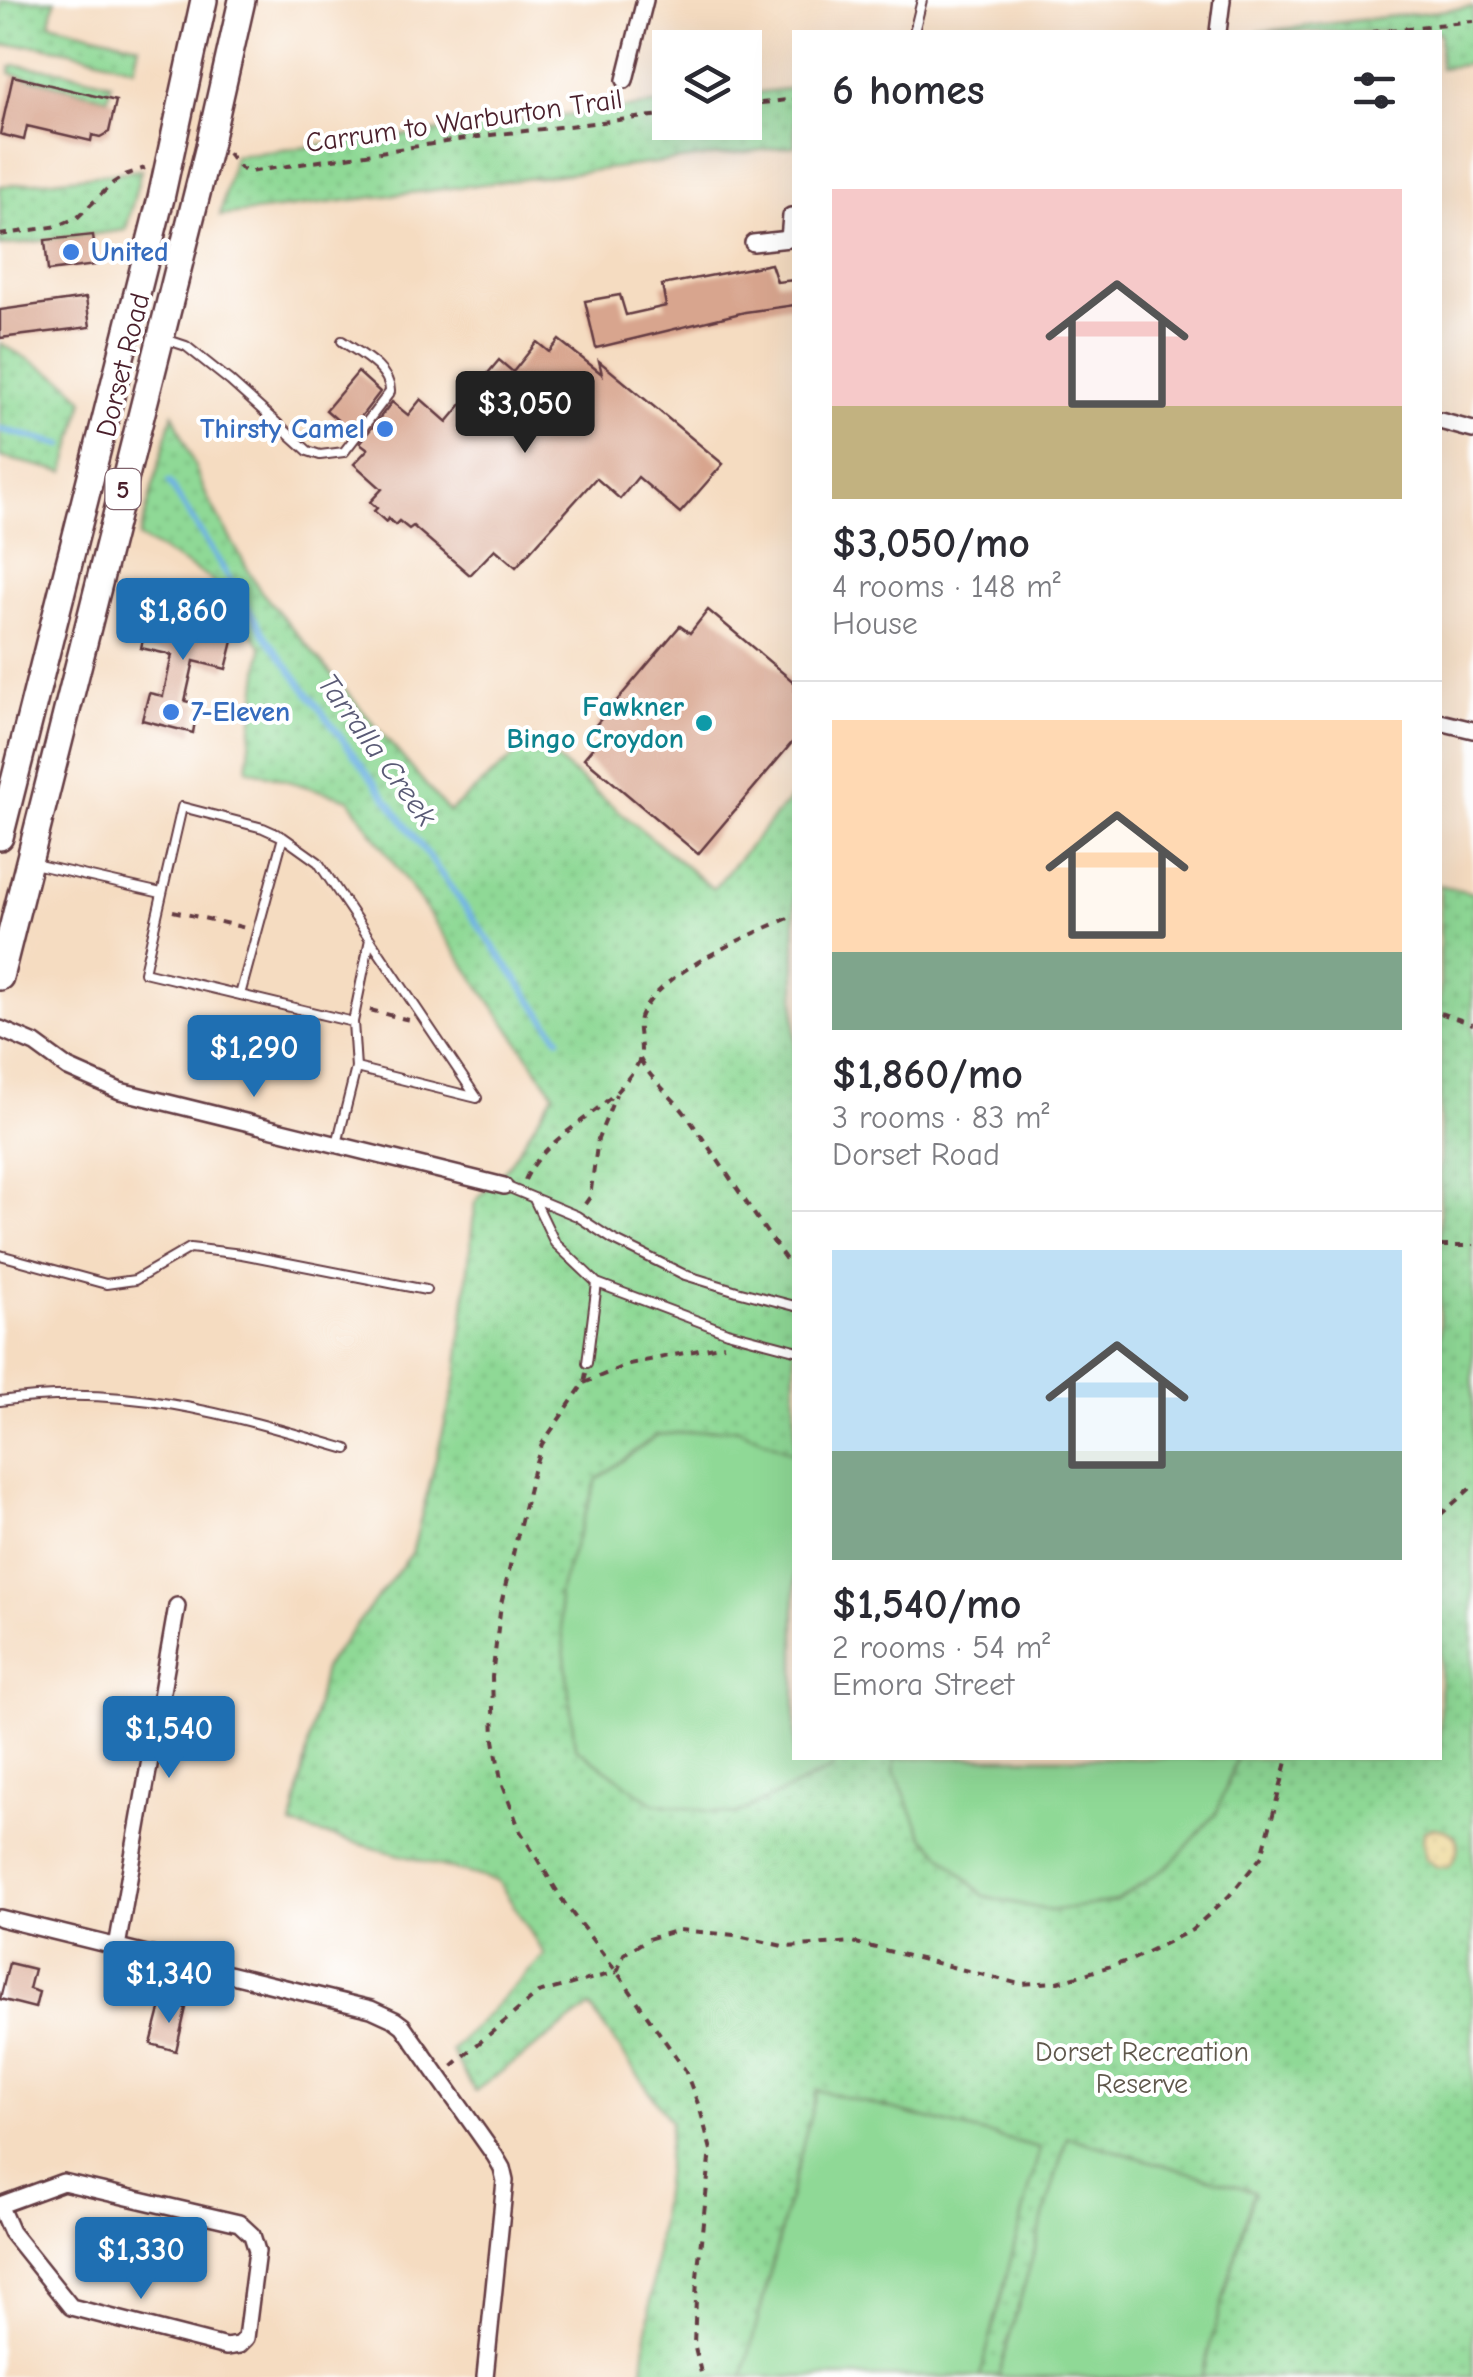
<!DOCTYPE html>
<meta charset="utf-8">
<style>
:root{--surface:#fff;--page:#f7f7f7;--text:#2b2b33;--muted:#7c7c81;--line:#e1e1e2;--accent:#1f6fb2}
body{margin:0;font-family:"Comic Neue",sans-serif;background:var(--page);color:var(--text);height:100vh;display:flex;flex-direction:column;font-size:38px;white-space:nowrap}
*{box-sizing:border-box;margin:0}
p{font-size:32px;color:var(--muted)}
.icon{flex:none;width:55px;height:55px;fill:none;stroke:currentColor;stroke-width:2;stroke-linecap:round;stroke-linejoin:round}
.map{position:relative;flex:1;overflow:hidden}
.panel{position:absolute;left:792px;top:30px;width:650px;height:1730px;display:flex;flex-direction:column;background:var(--surface);border-radius:0px;box-shadow:0 10px 40px #0002}
.panel>*{flex:none}
.fabs{position:absolute;left:652px;top:30px;display:grid;gap:20px}
.fabs a{display:grid;place-items:center;width:110px;height:110px;border-radius:0px;background:var(--surface);box-shadow:0 10px 40px #0002;font-size:50px}
.price{position:absolute;translate:-50% -85px;padding:0 22px;border-radius:10px;background:var(--accent);color:#fff;font-size:32px;line-height:65px;filter:drop-shadow(0 2px 5px #0008)}
.price::after{content:'';position:absolute;left:50%;top:60px;width:30px;height:22px;margin-left:-15px;background:inherit;clip-path:polygon(0 0,100% 0,50% 100%)}
.price.on{background:#222;color:#fff}
ul{padding:0;list-style:none}
li{display:grid;align-content:center;gap:20px;height:530px;padding:0 40px}
li+li{border-top:2px solid var(--line)}
li span{display:grid;place-items:center;height:310px;border-radius:0px;color:#555}
li>.icon{margin-inline-start:auto}
span .icon{width:180px;height:180px;fill:#fffc;stroke-width:1}
li b{font-size:42px}
h2{display:flex;justify-content:space-between;align-items:center;height:120px;padding:0 40px;font-size:42px}
.map>svg:first-child{display:block}
</style>
<div class="map">
<svg width="1473" height="2377" viewBox="0 0 1473 2377">
<defs>
<pattern id="green-dots" width="8" height="8" patternUnits="userSpaceOnUse" patternTransform="scale(2.5)"><rect width="8" height="8" fill="#8fd996"/><path d="M2 2h.1M6 6h.1" fill="none" stroke="#7dba81" stroke-width="1.8" stroke-linecap="round"/></pattern>
<pattern id="sand-dots" width="8" height="8" patternUnits="userSpaceOnUse" patternTransform="scale(2.5)"><rect width="8" height="8" fill="#eeda9e"/><path d="M2 2h.1M6 6h.1" fill="none" stroke="#cebb88" stroke-width="1.8" stroke-linecap="round"/></pattern>
</defs>
<rect width="100%" height="100%" fill="#fff"/>
<filter id="ink" filterUnits="userSpaceOnUse"><feTurbulence type="fractalNoise" baseFrequency=".01" numOctaves="2"/><feDisplacementMap in="SourceGraphic" scale="20" xChannelSelector="R" yChannelSelector="G"/><feConvolveMatrix kernelMatrix="1 2 1 2 8 2 1 2 1" color-interpolation-filters="sRGB"/></filter>
<filter id="wash" filterUnits="userSpaceOnUse"><feTurbulence type="fractalNoise" baseFrequency=".0048" numOctaves="4" result="noise"/><feDisplacementMap in="SourceGraphic" scale="40" xChannelSelector="R" yChannelSelector="G"/><feGaussianBlur stdDeviation="2.25" result="paint"/><feColorMatrix in="noise" values="0 0 0 0 0 0 0 0 0 0 0 0 0 0 0 0 0 1.4 0 .05"/><feComposite in="paint" operator="in"/></filter>
<g filter="url(#wash)">
<rect width="100%" height="100%" fill="#f5dcc1"/>
<path fill="url(#green-dots)" stroke="#6c7c60" stroke-width="2.5" d="M 0,0 L 55,0 L 50,23 L 139,45 L 134,68 C 91,56 45,41 0,46 Z
M 1473,7 L 1473,64 L 1440,68 L 1440,32 L 1257,32 Z
M 16,65 L 64,71 L 111,83 L 108,98 L 10,73 L 11,66 Z
M 795,88 L 795,146 L 220,216 L 234,156 L 670,103 L 670,122 L 745,122 L 745,94 Z
M 141,170 L 126,230 L 0,246 L 0,186 Z
M 0,343 L 66,381 L 84,400 L 65,472 L 0,457 Z
M 173,413 L 207,497 L 259,589 L 449,812 L 533,740 L 713,889 L 795,793 L 795,1758 L 1440,1758 L 1440,885 L 1473,893 L 1473,2377 L 642,2377 L 671,2122 L 590,2007 L 475,2091 L 451,2051 L 545,1955 L 498,1881 L 292,1826 L 324,1667 L 412,1553 L 457,1376 L 475,1202 L 508,1166 L 554,1093 L 349,799 L 247,769 L 262,647 L 208,577 L 139,538 Z"/>
<path fill="url(#sand-dots)" stroke="#9c7c64" stroke-width="2.5" d="M 1432,1828 C 1458,1830 1467,1846 1448,1867 L 1437,1867 L 1426,1859 L 1423,1843 L 1424,1831 Z"/>
<path fill="#8fd996" stroke="#6c7c60" stroke-width="2.5" d="M 736,1428 L 795,1454 L 795,1758 L 837,1758 L 832,1769 L 735,1815 L 653,1803 L 575,1747 L 558,1594 L 597,1479 L 657,1435 Z
M 895,1758 L 1237,1758 L 1217,1812 L 1172,1863 L 1117,1901 L 1050,1911 L 984,1896 L 923,1836 L 894,1770 Z
M 817,2090 L 1040,2148 L 980,2377 L 743,2377 Z
M 1067,2137 L 1254,2191 L 1201,2377 L 998,2377 Z"/>
<g fill="none" stroke-linecap="round" stroke-linejoin="round">
<path stroke="#6fb2e4" stroke-width="6" d="M 0,429 L 63,445
M 169,482 L 266,637 L 398,814 L 559,1038"/>
</g>
<g id="blocks">
<path fill="#d8a58e" d="M 13,76 L 116,101 L 109,132 L 100,137 L 92,135 L 91,141 L 27,126 L 24,140 L 0,134 Z
M 93,235 L 96,265 L 48,271 L 45,240 Z
M 771,264 L 777,282 L 795,280 L 795,305 L 745,312 L 596,348 L 585,301 L 620,295 L 626,315 L 666,306 L 662,285 Z
M 86,298 L 90,327 L 0,338 L 0,310 Z
M 559,340 L 602,374 L 599,361 L 723,464 L 680,513 L 638,477 L 620,499 L 596,478 L 516,567 L 495,549 L 470,575 L 413,526 L 409,529 L 399,521 L 395,525 L 388,518 L 386,522 L 374,511 L 377,508 L 370,502 L 382,489 L 354,464 L 368,449 L 360,443 L 392,402 L 408,415 L 421,399 L 447,422 L 499,360 L 513,372 L 537,342 L 549,352 Z
M 358,372 L 380,392 L 350,431 L 326,410 Z
M 150,609 L 236,629 L 226,669 L 194,661 L 185,701 L 198,704 L 193,733 L 142,720 L 149,693 L 163,696 L 172,655 L 141,648 Z
M 708,610 L 795,683 L 795,739 L 698,854 L 584,758 L 604,734 L 595,726 L 614,704 L 680,626 L 690,633 Z
M 9,1963 L 34,1969 L 29,1989 L 39,1992 L 35,2008 L 0,1999 Z
M 162,2002 L 186,2008 L 176,2051 L 151,2044 Z"/>
</g>
</g>
<g filter="url(#ink)">
<use href="#blocks" fill-opacity="0" stroke="#643b42" stroke-width="2.5"/>
<g fill="none" stroke-linecap="round" stroke-linejoin="round">
<g stroke="#643b42" stroke-width="12">
<path id="service" d="M 914,32 L 922,0
M 165,339 L 186,346 L 230,381 L 308,451 L 320,455 L 344,452 L 390,392 C 391,369 359,353 342,341
M 34,864 L 161,893
M 240,995 L 283,837
M 353,1022 L 144,972 L 182,807 L 263,828 L 283,837 L 318,862 L 477,1098 L 356,1068
M 337,1144 L 356,1068 L 353,1022 L 370,939
M 505,1186 L 577,1216 L 612,1239 L 685,1275 L 737,1291 L 795,1306
M 534,1199 L 555,1243 L 597,1283 L 727,1332 L 795,1350
M 0,1255 L 106,1284 L 135,1280 L 190,1248 L 242,1254 L 426,1290
M 587,1363 L 597,1283
M 0,1401 C 125,1383 228,1414 347,1449"/>
</g>
<g stroke="#643b42" stroke-width="20">
<path id="minor" d="M 1218,32 L 1222,0
M 625,80 L 645,0
M 753,243 L 789,239 L 791,216
M 1440,421 L 1473,430
M 1440,722 L 1473,730
M 0,1029 L 35,1044 L 68,1068 L 120,1091 L 504,1186
M 0,1918 L 371,2009 L 395,2020 L 403,2026 L 495,2156 L 502,2168 L 505,2181 L 485,2377
M 117,1947 L 177,1606
M 0,2205 L 63,2182 L 239,2223 L 252,2235 L 257,2251 L 246,2338 L 239,2345 L 226,2347 L 71,2307 L 11,2232 L 0,2207"/>
</g>
<g stroke="#643b42" stroke-width="30">
<path id="primary" d="M 0,837 L 161,198 L 204,0
M 0,977 L 209,146 L 242,0"/>
</g>
<path stroke="#643b42" stroke-width="4" stroke-dasharray="8 8" stroke-linecap="butt" d="M 1372,32 L 1473,21
M 745,105 L 795,99
M 228,153 L 240,168 L 248,172 L 491,135 L 670,114
M 0,235 L 58,226 L 78,217 L 113,183 L 125,175 L 145,168
M 173,911 L 246,928
M 370,1010 L 409,1020
M 1440,1013 L 1473,1024
M 640,1059 C 652,1082 674,1097 689,1119 C 725,1169 758,1222 795,1272
M 525,1180 C 544,1139 589,1121 618,1090 C 625,1082 638,1067 640,1058 C 644,1043 634,1028 642,1013 C 664,969 751,935 795,915
M 585,1204 L 590,1197 L 598,1139 L 616,1094
M 1440,1246 L 1473,1246
M 586,1373 L 584,1383 L 542,1444 L 533,1471 L 501,1604 L 492,1677 L 494,1740 L 501,1780 L 520,1831 L 565,1904 L 617,1972 L 685,2070 L 700,2109 L 711,2150 L 697,2277 L 694,2344 L 702,2377
M 584,1383 L 629,1364 L 724,1345
M 1440,1515 L 1473,1486
M 617,1972 L 624,1954 L 648,1939 L 679,1930 L 734,1935 L 787,1947 L 852,1942 L 1020,1984 L 1058,1982 L 1131,1960 L 1192,1930 L 1229,1896 L 1262,1856 L 1288,1758
M 452,2066 L 538,1993 L 617,1972"/>
<use href="#service" stroke="#fff" stroke-width="8"/>
<use href="#minor" stroke="#fff" stroke-width="15"/>
<use href="#primary" stroke="#fff" stroke-width="25"/>
</g>
</g>
<g fill="#3f7fe0" stroke="#fff" stroke-width="4">
<circle cx="71" cy="252" r="10"/>
<circle cx="385" cy="429" r="10"/>
<circle cx="171" cy="712" r="10"/>
</g>
<circle fill="#0f9aa8" stroke="#fff" stroke-width="4" cx="704" cy="723" r="10"/>
<g text-anchor="middle" dominant-baseline="central" stroke-width="8" stroke-linejoin="round" paint-order="stroke">
<rect fill="#fff" stroke="#80626b" stroke-width="2.5" x="105.5" y="469" width="35" height="40" rx="8"/>
<g font-size="25" font-weight="bold" fill="#4a1f2b">
<text x="123" y="489">5</text>
</g>
<g font-size="28" fill="#4a1f2b" stroke="#fff">
<text transform="translate(464 121) rotate(-8)">Carrum to Warburton Trail</text>
<text transform="translate(123 365) rotate(-76)">Dorset Road</text>
</g>
<g font-size="28" font-weight="bold" fill="#366cbe" stroke="#fff" text-anchor="start">
<text x="91" y="252">United</text>
<text x="365" y="429" text-anchor="end">Thirsty Camel</text>
<text x="191" y="712">7-Eleven</text>
</g>
<g font-size="28" font-weight="bold" fill="#0d838f" stroke="#fff" text-anchor="end">
<text x="684" y="707">Fawkner<tspan x="684" dy="32">Bingo Croydon</tspan></text>
</g>
<g font-size="28" fill="#5f574b" stroke="#fff">
<text x="1142" y="2052">Dorset Recreation<tspan x="1142" dy="32">Reserve</tspan></text>
</g>
<g font-size="30" font-style="italic" fill="#595a75" stroke="#fff">
<text transform="translate(377 750) rotate(54)">Tarralla Creek</text>
</g>
</g>
</svg>
<div class="fabs">
<a><svg class="icon" aria-label="layers" viewBox="0 0 24 24"><path d="M12 4l9 5-9 5-9-5zM3 14l9 5 9-5"/></svg></a>
</div>
<b class="price on" style="left:525px;top:456px">$3,050</b>
<b class="price" style="left:183px;top:663px">$1,860</b>
<b class="price" style="left:254px;top:1100px">$1,290</b>
<b class="price" style="left:169px;top:1781px">$1,540</b>
<b class="price" style="left:169px;top:2026px">$1,340</b>
<b class="price" style="left:141px;top:2302px">$1,330</b>
<section class="panel">
<h2>6 homes<svg class="icon" aria-label="filters" viewBox="0 0 24 24"><path d="M4 7h16M4 17h16"/><circle cx="9" cy="7" r="2"/><circle cx="15" cy="17" r="2"/></svg></h2>
<ul>
<li><span style="background:linear-gradient(#f6c9c9 70%,#c2b280 0)"><svg class="icon" aria-label="home" viewBox="0 0 24 24"><path d="M3 11l9-7 9 7M6 9v11h12V9"/></svg></span><div><b>$3,050/mo</b><p>4 rooms · 148 m²</p><p>House</p></div></li>
<li><span style="background:linear-gradient(#ffd9b3 75%,#7fa58c 0)"><svg class="icon" aria-label="home" viewBox="0 0 24 24"><path d="M3 11l9-7 9 7M6 9v11h12V9"/></svg></span><div><b>$1,860/mo</b><p>3 rooms · 83 m²</p><p>Dorset Road</p></div></li>
<li><span style="background:linear-gradient(#bfe0f5 65%,#7fa58c 0)"><svg class="icon" aria-label="home" viewBox="0 0 24 24"><path d="M3 11l9-7 9 7M6 9v11h12V9"/></svg></span><div><b>$1,540/mo</b><p>2 rooms · 54 m²</p><p>Emora Street</p></div></li>
</ul>
</section>
</div>
